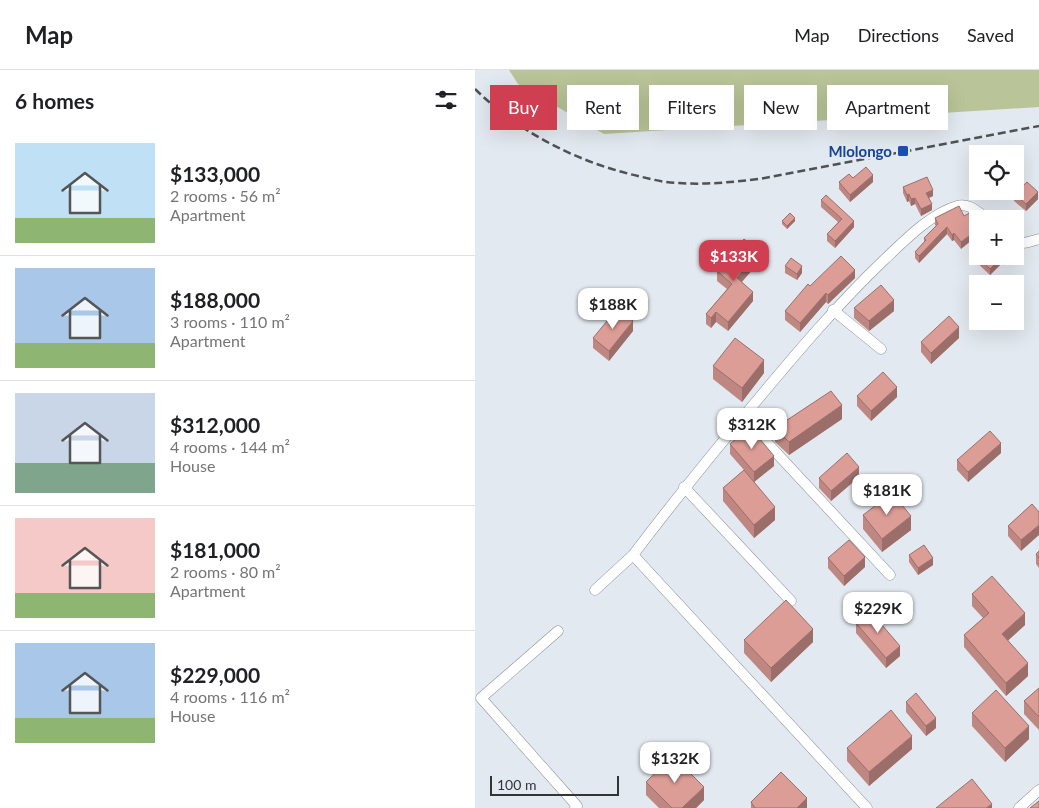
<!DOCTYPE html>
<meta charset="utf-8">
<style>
:root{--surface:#fff;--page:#f6f6f6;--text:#202124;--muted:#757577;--line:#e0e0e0;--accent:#cf3f51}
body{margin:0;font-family:Lato,sans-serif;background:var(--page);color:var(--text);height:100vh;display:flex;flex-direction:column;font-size:19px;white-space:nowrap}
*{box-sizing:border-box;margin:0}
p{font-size:16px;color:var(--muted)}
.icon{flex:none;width:28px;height:28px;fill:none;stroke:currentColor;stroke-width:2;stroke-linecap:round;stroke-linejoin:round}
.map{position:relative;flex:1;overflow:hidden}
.sheet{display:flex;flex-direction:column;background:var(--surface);width:475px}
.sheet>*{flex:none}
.hud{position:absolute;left:15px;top:15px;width:474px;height:45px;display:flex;gap:10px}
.tools{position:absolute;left:494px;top:75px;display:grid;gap:10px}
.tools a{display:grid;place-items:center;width:55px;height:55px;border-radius:0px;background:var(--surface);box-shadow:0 5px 20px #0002;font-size:25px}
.scale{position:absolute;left:15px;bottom:12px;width:129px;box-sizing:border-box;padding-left:5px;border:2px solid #323436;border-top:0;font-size:14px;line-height:18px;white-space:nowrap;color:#323436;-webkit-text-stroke:4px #e3e9f0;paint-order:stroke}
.price{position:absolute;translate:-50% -42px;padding:0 11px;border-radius:10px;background:#fff;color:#222;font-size:16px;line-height:32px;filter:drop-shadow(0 1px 2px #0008)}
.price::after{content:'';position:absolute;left:50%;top:30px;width:15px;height:11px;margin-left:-8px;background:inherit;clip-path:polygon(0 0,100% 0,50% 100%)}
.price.current{background:var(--accent);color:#fff}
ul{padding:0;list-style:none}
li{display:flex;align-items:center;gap:15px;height:125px;padding:0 15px}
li+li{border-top:1px solid var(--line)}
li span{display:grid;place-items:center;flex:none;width:140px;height:100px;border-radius:0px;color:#555}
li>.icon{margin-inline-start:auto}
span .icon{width:60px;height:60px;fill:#fffc;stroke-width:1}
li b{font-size:21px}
h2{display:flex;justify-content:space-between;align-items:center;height:60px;padding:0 15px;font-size:21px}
.chip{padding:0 18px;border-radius:0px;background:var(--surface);box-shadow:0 5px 20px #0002;font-size:18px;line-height:45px}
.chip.current{background:var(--accent);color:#fff}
header{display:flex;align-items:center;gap:30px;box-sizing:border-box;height:70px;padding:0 25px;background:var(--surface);border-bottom:1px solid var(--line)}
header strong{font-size:24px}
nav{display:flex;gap:28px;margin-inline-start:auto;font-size:18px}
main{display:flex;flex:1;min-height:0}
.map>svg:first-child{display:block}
</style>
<header>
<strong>Map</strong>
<nav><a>Map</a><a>Directions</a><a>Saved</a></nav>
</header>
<main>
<section class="sheet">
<h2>6 homes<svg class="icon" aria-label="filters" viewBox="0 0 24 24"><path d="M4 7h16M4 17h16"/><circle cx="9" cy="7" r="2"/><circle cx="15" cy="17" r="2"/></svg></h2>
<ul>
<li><span style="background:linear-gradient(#bfe0f5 75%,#8fb573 0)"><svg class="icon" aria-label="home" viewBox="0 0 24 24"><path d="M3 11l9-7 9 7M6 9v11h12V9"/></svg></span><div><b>$133,000</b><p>2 rooms · 56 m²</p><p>Apartment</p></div></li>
<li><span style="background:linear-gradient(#a9c7e8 75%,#8fb573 0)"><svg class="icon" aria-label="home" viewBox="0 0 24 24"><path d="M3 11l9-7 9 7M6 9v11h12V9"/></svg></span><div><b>$188,000</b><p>3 rooms · 110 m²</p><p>Apartment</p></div></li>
<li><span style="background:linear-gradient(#c9d6e8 70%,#7fa58c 0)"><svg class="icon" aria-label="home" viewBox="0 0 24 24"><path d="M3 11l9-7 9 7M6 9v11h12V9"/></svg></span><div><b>$312,000</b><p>4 rooms · 144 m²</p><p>House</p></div></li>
<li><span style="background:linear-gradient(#f6c9c9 75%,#8fb573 0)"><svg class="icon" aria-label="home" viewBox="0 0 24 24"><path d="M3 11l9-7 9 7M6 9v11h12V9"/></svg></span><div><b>$181,000</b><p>2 rooms · 80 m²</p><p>Apartment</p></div></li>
<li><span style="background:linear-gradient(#a9c7e8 75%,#8fb573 0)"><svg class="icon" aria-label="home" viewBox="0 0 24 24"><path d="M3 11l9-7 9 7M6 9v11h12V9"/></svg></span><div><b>$229,000</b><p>4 rooms · 116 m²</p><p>House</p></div></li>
</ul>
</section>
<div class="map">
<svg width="564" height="738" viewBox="0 0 564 738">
<rect width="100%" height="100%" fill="#e3e9f0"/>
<path fill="#b9c598" d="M 34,0 L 564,0 L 564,37 L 129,64 L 43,14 Z"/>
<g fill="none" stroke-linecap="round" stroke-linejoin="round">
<g stroke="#898d94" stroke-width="11">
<path id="minor" d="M 540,172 C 548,175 556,171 564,169
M 358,240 L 406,279
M 268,347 L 415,505
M 209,417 L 316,531
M 158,485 C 199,431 241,379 284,328 C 324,280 364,233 409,190 C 429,171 455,144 482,136 C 494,132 504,143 512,149
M 120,520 L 158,485 L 392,738
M 83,561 L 6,628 L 102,736 L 100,738
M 544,738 L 564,720"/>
</g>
<use href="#minor" stroke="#fff" stroke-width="10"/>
<path stroke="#4f5255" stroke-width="2.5" stroke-dasharray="8 4" stroke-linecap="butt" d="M 0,19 C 45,63 102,92 163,106 C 176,109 190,113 204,113 C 231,115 257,112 284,109 L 564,56"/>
</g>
<path fill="#be8782" d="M 364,112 L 398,112 L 375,132 L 364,119 Z
M 428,117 L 458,126 L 454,128 L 457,140 L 446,146 L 440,134 L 436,136 L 434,131 L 432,132 L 428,123 Z
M 539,124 L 563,129 L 551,141 L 539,131 Z
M 346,130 L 379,157 L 360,178 L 352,171 L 352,164 L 363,152 L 346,137 Z
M 489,146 L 486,179 L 479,170 L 477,171 L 472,164 L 444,193 L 440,188 L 440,182 L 449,172 L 449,168 L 461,156 L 460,155 L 460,148 Z
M 307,151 L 320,151 L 312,159 L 307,154 Z
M 499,183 L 534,186 L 515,205 L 499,190 Z
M 284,192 L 267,212 L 278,231 L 253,261 L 241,252 L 236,258 L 231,254 L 231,244 L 252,219 L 242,211 L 242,201 Z
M 310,196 L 327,203 L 322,210 L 310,203 Z
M 380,208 L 353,234 L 351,232 L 325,262 L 310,250 L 310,241 L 335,216 Z
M 379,238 L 419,241 L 394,261 L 379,248 Z
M 158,261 L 134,291 L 118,278 L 118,268 Z
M 484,268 L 456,294 L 446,282 L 446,272 Z
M 238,296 L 289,303 L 267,332 L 238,309 Z
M 382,326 L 422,327 L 396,351 L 382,336 Z
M 367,349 L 314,385 L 300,372 L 300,358 Z
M 255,374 L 299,396 L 279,412 L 300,450 L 279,468 L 248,431 L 248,418 L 269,400 L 255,384 Z
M 526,383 L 493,412 L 482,400 L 482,390 Z
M 384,407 L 356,431 L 344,418 L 344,408 Z
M 557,434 L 546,481 L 533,466 L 533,456 Z
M 388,445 L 436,460 L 407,482 L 388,459 Z
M 564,481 L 564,498 L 561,494 L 561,484 Z
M 434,485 L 458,495 L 443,505 L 434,492 Z
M 353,488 L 390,497 L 369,516 L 353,498 Z
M 497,524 L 550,555 L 533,570 L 553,606 L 531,626 L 489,577 L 489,565 L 508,548 L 497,536 Z
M 381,553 L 425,586 L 411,598 L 381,563 Z
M 269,570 L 338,572 L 296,612 L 269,583 Z
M 564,618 L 564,660 L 549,644 L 549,631 Z
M 431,632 L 461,658 L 451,666 L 431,642 Z
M 497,643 L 554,669 L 530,692 L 497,656 Z
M 372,678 L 437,679 L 394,716 L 372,691 Z
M 171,712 L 229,730 L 221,738 L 184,738 L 171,725 Z
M 276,732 L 332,738 L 276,738 Z"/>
<path fill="#9b6e6a" d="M 398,105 L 398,112 L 375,132 L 375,125 Z
M 458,120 L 458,126 L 451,129 L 451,123 Z
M 563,122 L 563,129 L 551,141 L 551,134 Z
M 434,124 L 434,131 L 432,132 L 432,125 Z
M 440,128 L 440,134 L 436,136 L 436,129 Z
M 457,134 L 457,140 L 446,146 L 446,139 Z
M 320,148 L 320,151 L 312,159 L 312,156 Z
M 379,151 L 379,157 L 360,178 L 360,171 Z
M 472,157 L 472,164 L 444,193 L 444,186 Z
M 502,160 L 502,166 L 486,179 L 486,172 Z
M 479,163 L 479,170 L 477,171 L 477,165 Z
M 284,182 L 284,192 L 262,217 L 262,208 Z
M 528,186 L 534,186 L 515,205 L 515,199 Z
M 327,196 L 327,203 L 322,210 L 322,204 Z
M 380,200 L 380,208 L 353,234 L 353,225 Z
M 278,222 L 278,231 L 253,261 L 253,252 Z
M 351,223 L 351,232 L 325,262 L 325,253 Z
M 419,230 L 419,241 L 394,261 L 394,251 Z
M 241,242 L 241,252 L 236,258 L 236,248 Z
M 158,251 L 158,261 L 134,291 L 134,281 Z
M 484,257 L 484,268 L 456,294 L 456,283 Z
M 289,290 L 289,303 L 267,332 L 267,318 Z
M 422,317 L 422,327 L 396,351 L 396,341 Z
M 367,335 L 367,349 L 314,385 L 314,372 Z
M 526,373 L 526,383 L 493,412 L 493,402 Z
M 299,386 L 299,396 L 279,412 L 279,402 Z
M 384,397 L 384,407 L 356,431 L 356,421 Z
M 300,437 L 300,450 L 279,468 L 279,455 Z
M 436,446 L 436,460 L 407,482 L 407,469 Z
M 564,455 L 564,465 L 546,481 L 546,470 Z
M 390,487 L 390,497 L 369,516 L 369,506 Z
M 458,488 L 458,495 L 443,505 L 443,498 Z
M 550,543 L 550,555 L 527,576 L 527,564 Z
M 338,559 L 338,572 L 296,612 L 296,598 Z
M 425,576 L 425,586 L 411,598 L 411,588 Z
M 553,593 L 553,606 L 531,626 L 531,613 Z
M 461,648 L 461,658 L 451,666 L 451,656 Z
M 554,656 L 554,669 L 530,692 L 530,678 Z
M 437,666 L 437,679 L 394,716 L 394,702 Z
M 229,717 L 229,730 L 221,738 L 207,738 Z
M 332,728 L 332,738 L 322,738 Z
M 517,734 L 517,738 L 511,738 Z"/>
<path fill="#dd9d97" stroke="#9b6e6a" d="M 391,97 L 398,105 L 375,125 L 364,112 L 374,104 L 378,108 Z
M 452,107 L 458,120 L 451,123 L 457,134 L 446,139 L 440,128 L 436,129 L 434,124 L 432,125 L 428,117 Z
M 552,112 L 563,122 L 551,134 L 539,124 Z
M 351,125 L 379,151 L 360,171 L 352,164 L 367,149 L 346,130 Z
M 484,136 L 489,146 L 498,141 L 503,149 L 502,160 L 486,172 L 479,163 L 477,165 L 472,157 L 444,186 L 440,182 L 451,170 L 449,168 L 463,154 L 460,148 Z
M 315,143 L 320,148 L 312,156 L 307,151 Z
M 269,169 L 284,182 L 262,208 L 278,222 L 253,252 L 241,242 L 236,248 L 231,244 L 257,214 L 242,201 Z
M 502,180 L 502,186 L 528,186 L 515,199 L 499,183 Z
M 366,186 L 380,200 L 353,225 L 351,223 L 325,253 L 310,241 L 333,214 L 335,216 Z
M 316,188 L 327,196 L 322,204 L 310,196 Z
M 406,215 L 419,230 L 394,251 L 379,238 Z
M 142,239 L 158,251 L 134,281 L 118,268 Z
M 474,246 L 484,257 L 456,283 L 446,272 Z
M 260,268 L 289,290 L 267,318 L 238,296 Z
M 408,302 L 422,317 L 396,341 L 382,326 Z
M 356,321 L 367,335 L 314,372 L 300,358 Z
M 275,357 L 299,386 L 279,402 L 255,374 Z
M 515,361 L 526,373 L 493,402 L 482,390 Z
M 372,383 L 384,397 L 356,421 L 344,408 Z
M 269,400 L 300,437 L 279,455 L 248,418 Z
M 417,423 L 436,446 L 407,469 L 388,445 Z
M 557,434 L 564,442 L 564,455 L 546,470 L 533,456 Z
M 374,470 L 390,487 L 369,506 L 353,488 Z
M 449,475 L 458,488 L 443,498 L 434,485 Z
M 564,481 L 564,488 L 561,484 Z
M 517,506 L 550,543 L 527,564 L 553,593 L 531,613 L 489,565 L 514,543 L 497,524 Z
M 311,530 L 338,559 L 296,598 L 269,570 Z
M 395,541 L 425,576 L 411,588 L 381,553 Z
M 564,618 L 564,647 L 549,631 Z
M 521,620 L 554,656 L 530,678 L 497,643 Z
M 441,623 L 461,648 L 451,656 L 431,632 Z
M 416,640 L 437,666 L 394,702 L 372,678 Z
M 198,686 L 229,717 L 207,738 L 197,738 L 171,712 Z
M 306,702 L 332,728 L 322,738 L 280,738 L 276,732 Z
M 497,709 L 517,734 L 511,738 L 461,738 Z
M 564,731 L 564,738 L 555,738 Z"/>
<rect fill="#1a4fb4" stroke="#e3e9f0" stroke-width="2" x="422" y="75" width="12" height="12" rx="2.5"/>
<g text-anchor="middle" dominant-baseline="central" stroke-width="4" stroke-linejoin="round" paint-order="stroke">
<g font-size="15" font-weight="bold" fill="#164399" stroke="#e3e9f0" text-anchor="end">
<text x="417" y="81">Mlolongo</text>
</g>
</g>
</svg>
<div class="tools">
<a><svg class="icon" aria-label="locate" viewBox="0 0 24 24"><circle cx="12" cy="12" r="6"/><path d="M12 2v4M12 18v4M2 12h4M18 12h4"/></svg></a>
<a>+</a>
<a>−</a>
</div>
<div class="scale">100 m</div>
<b class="price current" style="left:259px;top:212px">$133K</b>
<b class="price" style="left:138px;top:260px">$188K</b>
<b class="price" style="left:277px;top:380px">$312K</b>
<b class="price" style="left:412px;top:446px">$181K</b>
<b class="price" style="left:403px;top:564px">$229K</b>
<b class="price" style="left:200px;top:714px">$132K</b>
<div class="hud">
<a class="chip current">Buy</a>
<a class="chip">Rent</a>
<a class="chip">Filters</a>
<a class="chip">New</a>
<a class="chip">Apartment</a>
</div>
</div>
</main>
